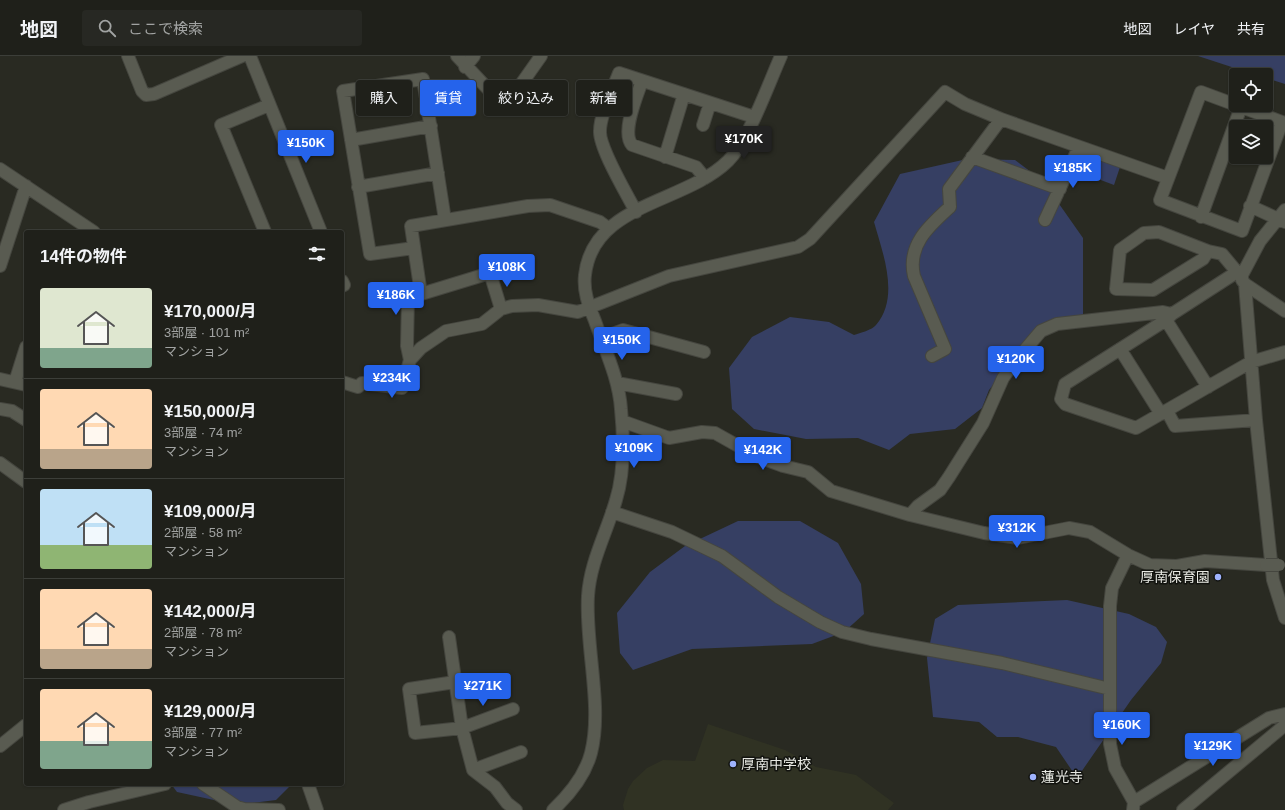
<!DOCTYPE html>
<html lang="ja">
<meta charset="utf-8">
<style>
:root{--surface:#1f201a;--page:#272823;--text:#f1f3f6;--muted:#a1a3a2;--line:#3c3e39;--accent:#2563eb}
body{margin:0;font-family:Arial,"Noto Sans JP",sans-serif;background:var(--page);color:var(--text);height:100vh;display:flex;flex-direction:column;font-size:15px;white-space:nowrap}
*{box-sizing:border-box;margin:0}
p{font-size:13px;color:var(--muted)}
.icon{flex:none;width:22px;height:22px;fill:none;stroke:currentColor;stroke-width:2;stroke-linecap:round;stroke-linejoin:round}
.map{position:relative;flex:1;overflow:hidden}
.details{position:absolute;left:24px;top:174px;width:320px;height:556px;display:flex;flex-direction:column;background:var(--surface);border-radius:4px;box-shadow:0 1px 3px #0004,0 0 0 1px var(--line)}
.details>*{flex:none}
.top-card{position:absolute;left:356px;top:24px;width:380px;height:36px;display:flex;gap:8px}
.fabs{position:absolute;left:1229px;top:12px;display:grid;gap:8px}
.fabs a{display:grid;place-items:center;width:44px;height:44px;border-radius:4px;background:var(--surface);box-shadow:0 1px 3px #0004,0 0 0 1px var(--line);font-size:20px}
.price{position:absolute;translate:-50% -34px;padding:0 9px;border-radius:4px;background:var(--accent);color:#fff;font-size:13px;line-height:26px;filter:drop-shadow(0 1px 2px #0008)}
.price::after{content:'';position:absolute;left:50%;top:24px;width:12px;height:9px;margin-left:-6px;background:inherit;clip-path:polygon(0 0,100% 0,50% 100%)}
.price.current{background:#222;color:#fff}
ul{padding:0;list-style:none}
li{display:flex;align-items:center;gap:12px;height:100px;padding:0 16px}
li+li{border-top:1px solid var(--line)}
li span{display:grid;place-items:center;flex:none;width:112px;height:80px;border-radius:4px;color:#555}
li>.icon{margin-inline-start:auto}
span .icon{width:48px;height:48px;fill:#fffc;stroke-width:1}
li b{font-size:17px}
h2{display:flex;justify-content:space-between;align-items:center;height:48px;padding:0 16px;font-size:17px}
.chip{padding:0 14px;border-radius:4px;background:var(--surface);box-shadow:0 1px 3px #0004,0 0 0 1px var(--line);font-size:14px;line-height:36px}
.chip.current{background:var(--accent);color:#fff}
header{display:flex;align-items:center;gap:24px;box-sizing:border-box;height:56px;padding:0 20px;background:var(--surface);border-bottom:1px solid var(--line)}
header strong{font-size:19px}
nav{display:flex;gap:22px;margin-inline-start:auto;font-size:14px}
.search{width:280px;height:36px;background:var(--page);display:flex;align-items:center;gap:10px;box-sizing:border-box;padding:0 14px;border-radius:4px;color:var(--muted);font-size:15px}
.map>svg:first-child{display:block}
</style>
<header>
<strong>地図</strong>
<div class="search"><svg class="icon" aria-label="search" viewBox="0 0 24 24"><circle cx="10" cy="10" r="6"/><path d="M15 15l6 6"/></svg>ここで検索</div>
<nav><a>地図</a><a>レイヤ</a><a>共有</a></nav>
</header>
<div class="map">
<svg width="1285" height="754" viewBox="0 0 1285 754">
<rect width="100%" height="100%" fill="#292a22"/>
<path fill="#303223" d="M 708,668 L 785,694 L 816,711 L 856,719 L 894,747 L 888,754 L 624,754 L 623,749 L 628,733 L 633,725 L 647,712 L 663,704 L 695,705 Z"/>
<path fill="#363f63" d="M 1198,0 L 1285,0 L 1285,28 L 1266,22 L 1266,19 L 1256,19 Z
M 1098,101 L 1121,108 L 1114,129 L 1090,120 Z
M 967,103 L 1015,104 L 1043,125 L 1083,182 L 1083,265 L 1061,265 L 1002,318 L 989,334 L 982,352 L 955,373 L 910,378 L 889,394 L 858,382 L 806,383 L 754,373 L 732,353 L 729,312 L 752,281 L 790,261 L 829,266 L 854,279 C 860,277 872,274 876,269 C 900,241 883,198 874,166 L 900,118 Z
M 738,465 L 800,465 L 838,487 L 861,528 L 864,558 L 844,576 L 812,588 L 692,593 L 633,614 L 620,597 L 617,557 L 650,516 L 685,490 Z
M 1067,544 L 1129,558 L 1156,571 L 1167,586 L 1161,607 L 1131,644 L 1077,722 L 1056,691 L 1018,681 L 997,681 L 979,666 L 933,661 L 927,602 L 935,563 L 958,549 Z
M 171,728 L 292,728 L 276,744 L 237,749 L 177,736 Z"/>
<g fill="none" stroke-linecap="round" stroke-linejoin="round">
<g stroke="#45463f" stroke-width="14">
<path id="minor" d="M 128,0 L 142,35 L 146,39 L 154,38 L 242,0
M 250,0 L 321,176
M 457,0 L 502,48 L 517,34 L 541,0
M 465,11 L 474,0
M 642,25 C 637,40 621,76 632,89 L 696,111 L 705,122
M 1282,66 L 1242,175 L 1160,144 L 1201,36 L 1282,66 L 1285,67
M 703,69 L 710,47
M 351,84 L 431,70
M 665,101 L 684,38
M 972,101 L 1060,133
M 0,113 L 94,176
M 358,131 L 438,117
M 1250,150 L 1285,166
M 1285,154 L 1260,185 L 1242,219 L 1242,224 L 1245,228 L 1285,255
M 636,156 C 627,138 599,92 600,75 C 600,58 613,33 619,17 L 754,61
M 1201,161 L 1241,51
M 1045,164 L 1079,91
M 265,176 L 221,69 L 269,49
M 414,192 L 370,198 L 343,35 L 423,23 L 445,164
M 1208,195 L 1203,203 L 1153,234 L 1116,233 L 1120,194 L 1144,177 L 1159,176 L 1208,195 L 1222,198 L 1237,216
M 0,210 L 26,130
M 490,217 L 501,253
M 1242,219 L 1237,216 L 1172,258 L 1166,264 L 1065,328 L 1061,343 L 1065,348 L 1136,372 L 1251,306 L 1285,296
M 342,225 L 344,229 L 342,230
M 1245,228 L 1256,364 L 1273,524 L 1285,562
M 421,238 L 411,170 L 528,150 L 550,149 L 600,166 L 608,172
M 1166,264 L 1208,331
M 601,282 L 623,274 L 704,296
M 1120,293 L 1161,358
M 932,300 L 945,293 L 914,220 C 907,189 929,170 950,151 L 949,133 L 1001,63
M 410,304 L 407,290 L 408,242 L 490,217 L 502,210
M 0,323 L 26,329
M 15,326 L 26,291
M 342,326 L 358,331 L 362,327 L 402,332 L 410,304 L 421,292 L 446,275 L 482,268 L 501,253 L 512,250 L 538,249 L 578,256 L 669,220 L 798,191 L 810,183 L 945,36 L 965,48 L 1001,63 L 1168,122
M 617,327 L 676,338
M 0,353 L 12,355 L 26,364
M 1167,355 L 1175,370 L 1256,364
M 622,365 L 669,382 L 702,376 L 715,377 L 756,400 L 783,410 L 808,416 L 831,435 L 910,459 L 984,477 L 1018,482 L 1069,472 L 1090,476 L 1128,499 L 1150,509 L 1177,510 L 1205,505 L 1266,509
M 0,407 L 26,426
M 612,456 L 672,476 L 722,500 L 778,541 L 820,566 L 842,576 L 871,583 L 1002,607 L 1110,633
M 910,459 L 918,450 L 940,434 L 949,421 L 983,367 L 1003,322 L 1012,309 L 1041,275 L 1057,268 L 1163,256 L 1172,258
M 1128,499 L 1112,532 L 1110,550 L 1110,688 L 1115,712 L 1134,746 L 1133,754
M 449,581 L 462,672 L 473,714 L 495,731 L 507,747 L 516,754
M 455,626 L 409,633 L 415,677 L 462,672 L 513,653
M 0,690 L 26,669
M 473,714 L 521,696
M 203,728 L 237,751 L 244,753 L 279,754
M 308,728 L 317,754
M 1134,746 L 1269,662 L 1285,658
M 64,754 L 89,746 L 165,728
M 553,754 C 570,738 585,720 591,697 C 603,651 585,589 588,540 C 590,506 607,476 616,444 C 625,415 624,383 621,353 C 619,323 605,294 595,265 C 589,250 583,236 585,219 C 593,147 684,148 728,105 C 749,84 768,29 781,0
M 1183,754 L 1285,669"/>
</g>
<use href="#minor" stroke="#595b51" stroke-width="12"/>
<g stroke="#45463f" stroke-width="14" stroke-linecap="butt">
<path id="minor-bridge" d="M 1266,509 L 1279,509"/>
</g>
<use href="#minor-bridge" stroke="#595b51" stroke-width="12"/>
</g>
<g fill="#9fb3fd" stroke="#12130f" stroke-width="1.5">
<circle cx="1218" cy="521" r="4"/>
<circle cx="733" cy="708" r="4"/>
<circle cx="1033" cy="721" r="4"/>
</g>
<g text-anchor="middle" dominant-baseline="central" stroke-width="3" stroke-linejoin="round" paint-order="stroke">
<g font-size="14" fill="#e7e8e2" stroke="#12130f" text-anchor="start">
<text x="1210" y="521" text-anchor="end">厚南保育園</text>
<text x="741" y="708">厚南中学校</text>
<text x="1041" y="721">蓮光寺</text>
</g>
</g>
</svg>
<div class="fabs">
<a><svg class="icon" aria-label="locate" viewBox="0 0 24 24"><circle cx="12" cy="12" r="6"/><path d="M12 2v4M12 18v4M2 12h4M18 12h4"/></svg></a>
<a><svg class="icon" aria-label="layers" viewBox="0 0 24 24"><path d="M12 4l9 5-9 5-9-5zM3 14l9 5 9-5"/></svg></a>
</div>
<b class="price current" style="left:744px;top:104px">¥170K</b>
<b class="price" style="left:306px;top:108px">¥150K</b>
<b class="price" style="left:1073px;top:133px">¥185K</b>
<b class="price" style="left:507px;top:232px">¥108K</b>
<b class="price" style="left:396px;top:260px">¥186K</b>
<b class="price" style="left:622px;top:305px">¥150K</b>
<b class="price" style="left:1016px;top:324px">¥120K</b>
<b class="price" style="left:392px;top:343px">¥234K</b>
<b class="price" style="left:634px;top:413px">¥109K</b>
<b class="price" style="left:763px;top:415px">¥142K</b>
<b class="price" style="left:1017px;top:493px">¥312K</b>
<b class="price" style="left:483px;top:651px">¥271K</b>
<b class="price" style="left:1122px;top:690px">¥160K</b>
<b class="price" style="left:1213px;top:711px">¥129K</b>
<div class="top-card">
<a class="chip">購入</a>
<a class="chip current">賃貸</a>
<a class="chip">絞り込み</a>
<a class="chip">新着</a>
</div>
<section class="details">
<h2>14件の物件<svg class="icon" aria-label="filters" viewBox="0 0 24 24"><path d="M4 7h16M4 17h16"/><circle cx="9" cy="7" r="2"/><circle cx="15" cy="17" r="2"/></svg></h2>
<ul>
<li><span style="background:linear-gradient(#dfe7d0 75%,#7fa58c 0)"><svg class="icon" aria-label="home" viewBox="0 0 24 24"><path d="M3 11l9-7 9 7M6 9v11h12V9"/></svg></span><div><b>¥170,000/月</b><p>3部屋 · 101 m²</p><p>マンション</p></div></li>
<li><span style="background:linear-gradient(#ffd9b3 75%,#b9a48a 0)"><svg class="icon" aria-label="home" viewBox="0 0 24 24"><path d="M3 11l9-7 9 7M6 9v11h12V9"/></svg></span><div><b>¥150,000/月</b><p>3部屋 · 74 m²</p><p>マンション</p></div></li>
<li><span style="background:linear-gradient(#bfe0f5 70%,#8fb573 0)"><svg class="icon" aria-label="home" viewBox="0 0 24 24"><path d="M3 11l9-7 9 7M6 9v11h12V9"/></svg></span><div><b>¥109,000/月</b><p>2部屋 · 58 m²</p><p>マンション</p></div></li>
<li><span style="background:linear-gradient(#ffd9b3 75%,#b9a48a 0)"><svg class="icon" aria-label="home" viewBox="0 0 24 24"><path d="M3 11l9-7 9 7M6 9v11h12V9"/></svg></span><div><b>¥142,000/月</b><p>2部屋 · 78 m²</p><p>マンション</p></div></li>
<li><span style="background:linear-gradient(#ffd9b3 65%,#7fa58c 0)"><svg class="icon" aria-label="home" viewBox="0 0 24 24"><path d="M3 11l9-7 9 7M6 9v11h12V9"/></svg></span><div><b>¥129,000/月</b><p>3部屋 · 77 m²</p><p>マンション</p></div></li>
</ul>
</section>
</div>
